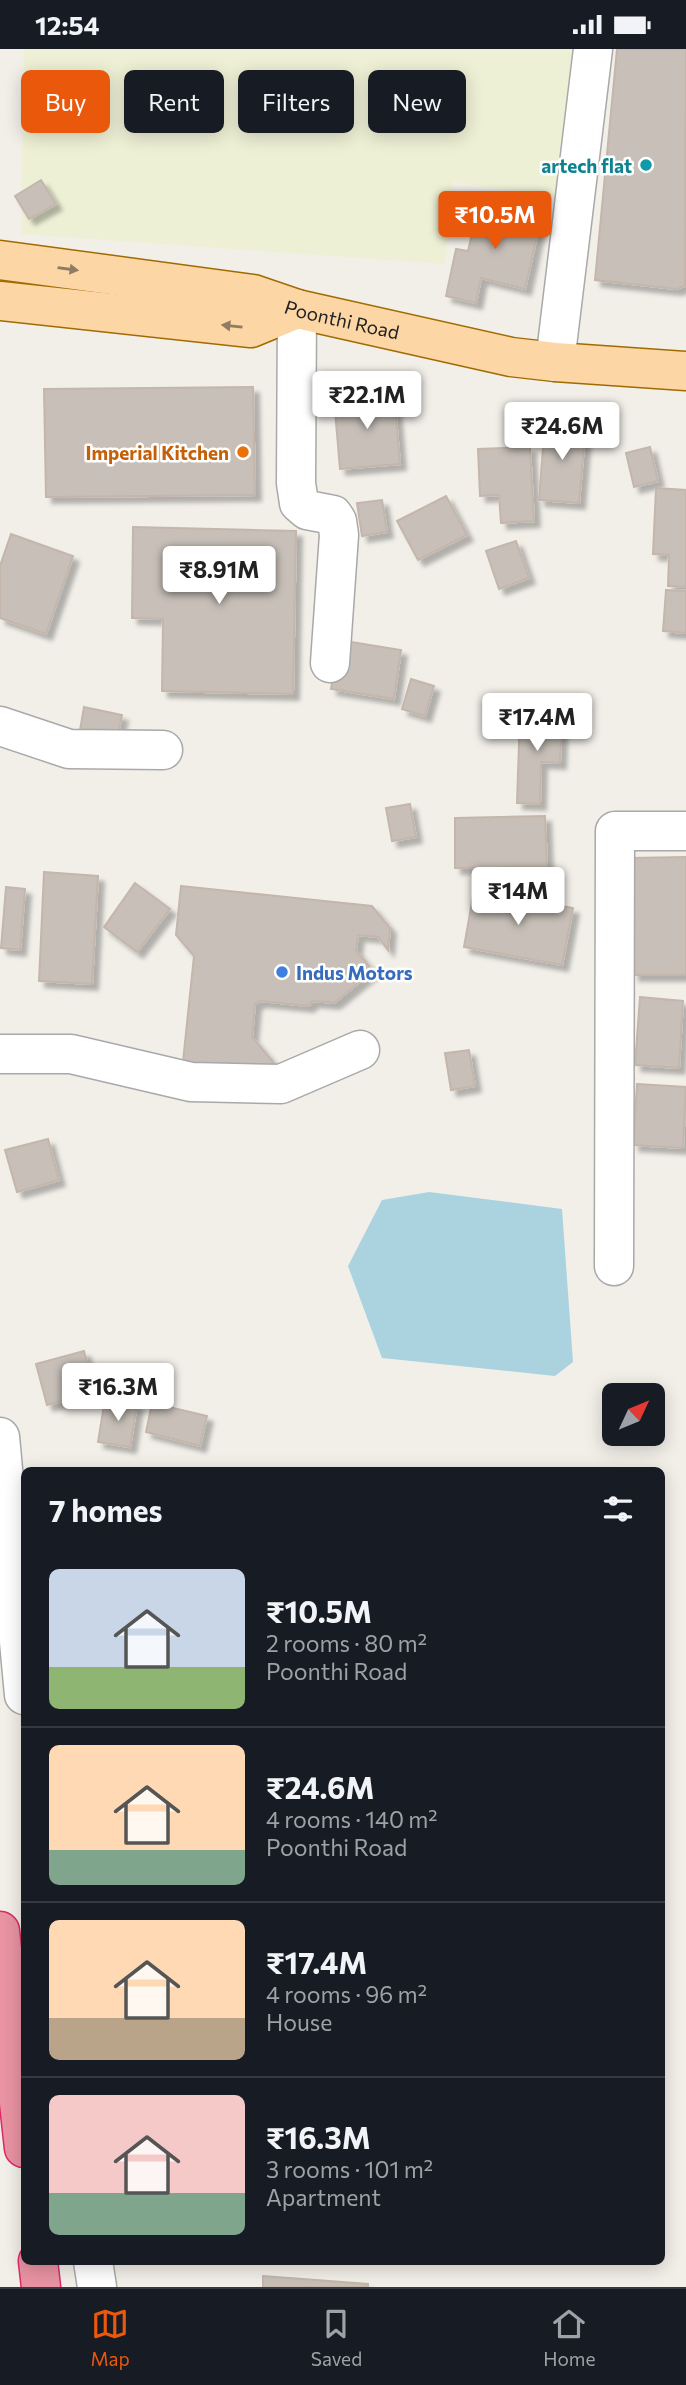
<!DOCTYPE html>
<meta charset="utf-8">
<style>
:root{--surface:#171b24;--page:#242831;--text:#f1f3f6;--muted:#9ea1a6;--line:#363941;--accent:#ea580c}
body{margin:0;font-family:Commissioner,sans-serif;background:var(--page);color:var(--text);height:100vh;display:flex;flex-direction:column;font-size:26px;white-space:nowrap}
*{box-sizing:border-box;margin:0}
p{font-size:23px;color:var(--muted)}
.icon{flex:none;width:38px;height:38px;fill:none;stroke:currentColor;stroke-width:2;stroke-linecap:round;stroke-linejoin:round}
.map{position:relative;flex:1;overflow:hidden}
.details{position:absolute;left:21px;top:1418px;width:644px;height:798px;display:flex;flex-direction:column;background:var(--surface);border-radius:10px;box-shadow:0 4px 18px #0003}
.details>*{flex:none}
.guide{position:absolute;left:21px;top:21px;width:644px;height:63px;display:flex;gap:14px}
.needle{width:46px;rotate:46deg}
.fabs{position:absolute;left:602px;top:1334px;display:grid;gap:14px}
.fabs a{display:grid;place-items:center;width:63px;height:63px;border-radius:10px;background:var(--surface);box-shadow:0 4px 18px #0003;font-size:35px}
.price{position:absolute;translate:-50% -60px;padding:0 16px;border-radius:7px;background:#fff;color:#222;font-size:23px;line-height:46px;filter:drop-shadow(0 2px 4px #0008)}
.price::after{content:'';position:absolute;left:50%;top:42px;width:21px;height:16px;margin-left:-10px;background:inherit;clip-path:polygon(0 0,100% 0,50% 100%)}
.price.on{background:var(--accent);color:#fff}
ul{padding:0;list-style:none}
li{display:flex;align-items:center;gap:21px;height:175px;padding:0 28px}
li+li{border-top:2px solid var(--line)}
li span{display:grid;place-items:center;flex:none;width:196px;height:140px;border-radius:10px;color:#555}
li>.icon{margin-inline-start:auto}
span .icon{width:84px;height:84px;fill:#fffc;stroke-width:1}
li b{font-size:30px}
h2{display:flex;justify-content:space-between;align-items:center;height:84px;padding:0 28px;font-size:30px}
.pill{padding:0 24px;border-radius:10px;background:var(--surface);box-shadow:0 4px 18px #0003;font-size:24px;line-height:63px}
.pill.on{background:var(--accent);color:#fff}
.status{display:flex;justify-content:space-between;align-items:center;height:49px;padding:0 35px;background:var(--surface);direction:ltr}
.status svg{height:19px;fill:currentColor}
.tabs{display:flex;justify-content:space-around;align-items:center;height:98px;border-top:2px solid var(--line);background:var(--surface);font-size:19px;color:var(--muted)}
.tabs a{display:grid;justify-items:center;gap:4px}
.tabs .on{color:var(--accent)}
.map>svg:first-child{display:block}
</style>
<div class="status"><b>12:54</b><svg viewBox="0 0 49 12"><path d="M0 12V9h3v3zM5 12V6h3v6zM10 12V3h3v9zM15 12V0h3v12zM26 1h20v11H26zM47 4h2v5h-2z"/></svg></div>
<div class="map">
<svg width="686" height="2238" viewBox="0 0 686 2238">
<defs>
<filter id="shadow"><feDropShadow dx="6" dy="6" stdDeviation="2" flood-color="#0004"/></filter>
</defs>
<rect width="100%" height="100%" fill="#f2efe9"/>
<path fill="#eef0d5" d="M 24,0 L 575,0 L 557,148 L 453,133 L 445,215 L 21,185 Z"/>
<path fill="#aad3df" d="M 429,1143 L 562,1160 L 573,1313 L 555,1327 L 382,1309 L 348,1217 L 382,1151 Z"/>
<path fill="#c7bfb8" stroke="#c4b6ab" stroke-width="2" filter="url(#shadow)" d="M 617,0 L 686,0 L 685,237 L 676,240 L 595,231 Z
M 41,131 L 56,155 L 29,170 L 15,147 Z
M 480,151 L 542,165 L 525,240 L 481,229 L 476,254 L 446,247 L 456,200 L 468,202 Z
M 253,338 L 255,446 L 46,448 L 44,340 Z
M 394,345 L 400,415 L 340,420 L 334,350 Z
M 545,372 L 586,375 L 579,454 L 539,451 Z
M 530,398 L 534,472 L 501,474 L 499,446 L 480,447 L 478,400 Z
M 650,398 L 658,432 L 634,438 L 626,404 Z
M 656,439 L 686,441 L 686,538 L 668,537 L 669,506 L 653,505 Z
M 446,447 L 467,486 L 418,511 L 397,472 Z
M 382,451 L 387,483 L 362,487 L 357,454 Z
M 133,478 L 296,482 L 293,645 L 162,642 L 163,570 L 132,569 Z
M 11,485 L 73,507 L 46,585 L 0,569 L 0,517 Z
M 516,492 L 529,529 L 499,540 L 486,502 Z
M 666,541 L 686,542 L 686,584 L 663,582 Z
M 339,591 L 401,601 L 394,650 L 331,640 Z
M 411,630 L 434,637 L 425,667 L 402,660 Z
M 84,658 L 122,666 L 117,689 L 80,681 Z
M 520,665 L 562,667 L 560,714 L 541,713 L 540,755 L 517,754 Z
M 410,755 L 416,788 L 392,792 L 386,759 Z
M 545,767 L 547,818 L 455,819 L 455,769 Z
M 686,808 L 686,926 L 633,926 L 630,809 Z
M 44,823 L 98,827 L 92,935 L 39,932 Z
M 135,834 L 170,860 L 137,903 L 104,878 Z
M 181,837 L 372,857 L 390,879 L 388,901 L 378,888 L 358,886 L 356,901 L 373,922 L 334,954 L 313,952 L 308,957 L 260,952 L 255,955 L 252,988 L 274,1014 L 256,1029 L 182,1022 L 194,907 L 176,886 Z
M 6,838 L 25,840 L 20,901 L 1,899 Z
M 474,841 L 573,859 L 562,916 L 464,898 Z
M 640,948 L 683,952 L 679,1019 L 635,1016 Z
M 469,1001 L 475,1037 L 451,1041 L 445,1004 Z
M 637,1035 L 686,1038 L 683,1099 L 633,1096 Z
M 48,1090 L 59,1131 L 17,1143 L 5,1101 Z
M 84,1302 L 95,1343 L 47,1356 L 36,1315 Z
M 105,1350 L 137,1355 L 130,1398 L 98,1393 Z
M 152,1354 L 207,1367 L 200,1397 L 146,1383 Z
M 263,2227 L 368,2235 L 368,2238 L 263,2238 Z"/>
<g fill="none" stroke-linecap="round" stroke-linejoin="round">
<g stroke="#a9a9a9" stroke-width="41">
<path id="minor" d="M 297,260 L 296,434 L 299,454 L 307,461 L 333,466 L 337,472 L 339,486 L 330,614
M 555,313 L 593,0
M 0,677 L 69,700 L 163,701
M 0,1005 L 71,1005 L 191,1033 L 281,1035 L 360,1001
M 614,1217 L 615,782 L 686,782
M 0,1388 L 24,1646
M 93,2212 L 97,2238"/>
</g>
<g stroke="#a06b00" stroke-width="41">
<g id="major">
<path id="s1" d="M 0,211 L 253,245 L 297,260 L 511,308 L 555,313 L 686,322"/>
<path d="M 0,252 L 251,279 L 297,260"/>
</g>
</g>
<g stroke="#dc2a67" stroke-width="41">
<path id="highway" d="M 0,1882 L 24,2099
M 38,2212 L 41,2238"/>
</g>
<use href="#minor" stroke="#fff" stroke-width="38"/>
<use href="#major" stroke="#fcd6a4" stroke-width="38"/>
<use href="#highway" stroke="#e892a2" stroke-width="38"/>
</g>
<defs><path id="oneway-solid" d="M-6-.8H1V-3.2L6.5 0L1 3.2V.8H-6Z" transform="scale(1.75)"/></defs>
<g fill="#8f7c63">
<use href="#oneway-solid" transform="translate(68 220) rotate(8)"/>
<use href="#oneway-solid" transform="translate(232 277) rotate(-174)"/>
</g>
<circle fill="#0f9aa8" stroke="#fff" stroke-width="2.5" cx="646" cy="116" r="7"/>
<circle fill="#e8710a" stroke="#fff" stroke-width="2.5" cx="243" cy="403" r="7"/>
<circle fill="#3f7fe0" stroke="#fff" stroke-width="2.5" cx="282" cy="923" r="7"/>
<g text-anchor="middle" dominant-baseline="central" stroke-width="5" stroke-linejoin="round" paint-order="stroke">
<g font-size="19" font-weight="bold" fill="#0d838f" stroke="#fff" text-anchor="end">
<text x="632" y="116">artech flat</text>
</g>
<g font-size="19" fill="#222" stroke="#fff">
<text stroke="none"><textPath href="#s1" startOffset="348">Poonthi Road</textPath></text>
</g>
<g font-size="19" font-weight="bold" fill="#c56008" stroke="#fff" text-anchor="end">
<text x="229" y="403">Imperial Kitchen</text>
</g>
<g font-size="19" font-weight="bold" fill="#366cbe" stroke="#fff" text-anchor="start">
<text x="296" y="923">Indus Motors</text>
</g>
</g>
</svg>
<div class="fabs">
<a><svg class="needle" viewBox="-14 -14 28 28"><path d="M0-13l5 13h-10z" fill="#e53935"/><path d="M0 13l5-13h-10z" fill="#9ea1a6"/></svg></a>
</div>
<b class="price on" style="left:495px;top:202px">₹10.5M</b>
<b class="price" style="left:367px;top:382px">₹22.1M</b>
<b class="price" style="left:562px;top:413px">₹24.6M</b>
<b class="price" style="left:219px;top:557px">₹8.91M</b>
<b class="price" style="left:537px;top:704px">₹17.4M</b>
<b class="price" style="left:518px;top:878px">₹14M</b>
<b class="price" style="left:118px;top:1374px">₹16.3M</b>
<div class="guide">
<a class="pill on">Buy</a>
<a class="pill">Rent</a>
<a class="pill">Filters</a>
<a class="pill">New</a>
</div>
<section class="details">
<h2>7 homes<svg class="icon" aria-label="filters" viewBox="0 0 24 24"><path d="M4 7h16M4 17h16"/><circle cx="9" cy="7" r="2"/><circle cx="15" cy="17" r="2"/></svg></h2>
<ul>
<li><span style="background:linear-gradient(#c9d6e8 70%,#8fb573 0)"><svg class="icon" aria-label="home" viewBox="0 0 24 24"><path d="M3 11l9-7 9 7M6 9v11h12V9"/></svg></span><div><b>₹10.5M</b><p>2 rooms · 80 m²</p><p>Poonthi Road</p></div></li>
<li><span style="background:linear-gradient(#ffd9b3 75%,#7fa58c 0)"><svg class="icon" aria-label="home" viewBox="0 0 24 24"><path d="M3 11l9-7 9 7M6 9v11h12V9"/></svg></span><div><b>₹24.6M</b><p>4 rooms · 140 m²</p><p>Poonthi Road</p></div></li>
<li><span style="background:linear-gradient(#ffd9b3 70%,#b9a48a 0)"><svg class="icon" aria-label="home" viewBox="0 0 24 24"><path d="M3 11l9-7 9 7M6 9v11h12V9"/></svg></span><div><b>₹17.4M</b><p>4 rooms · 96 m²</p><p>House</p></div></li>
<li><span style="background:linear-gradient(#f6c9c9 70%,#7fa58c 0)"><svg class="icon" aria-label="home" viewBox="0 0 24 24"><path d="M3 11l9-7 9 7M6 9v11h12V9"/></svg></span><div><b>₹16.3M</b><p>3 rooms · 101 m²</p><p>Apartment</p></div></li>
</ul>
</section>
</div>
<nav class="tabs">
<a class="on"><svg class="icon" aria-label="map" viewBox="0 0 24 24"><path d="M3 6l6-2 6 2 6-2v14l-6 2-6-2-6 2zM9 4v14M15 6v14"/></svg>Map</a>
<a><svg class="icon" aria-label="saved" viewBox="0 0 24 24"><path d="M7 4h10v16l-5-4-5 4z"/></svg>Saved</a>
<a><svg class="icon" aria-label="home" viewBox="0 0 24 24"><path d="M3 11l9-7 9 7M6 9v11h12V9"/></svg>Home</a>
</nav>
